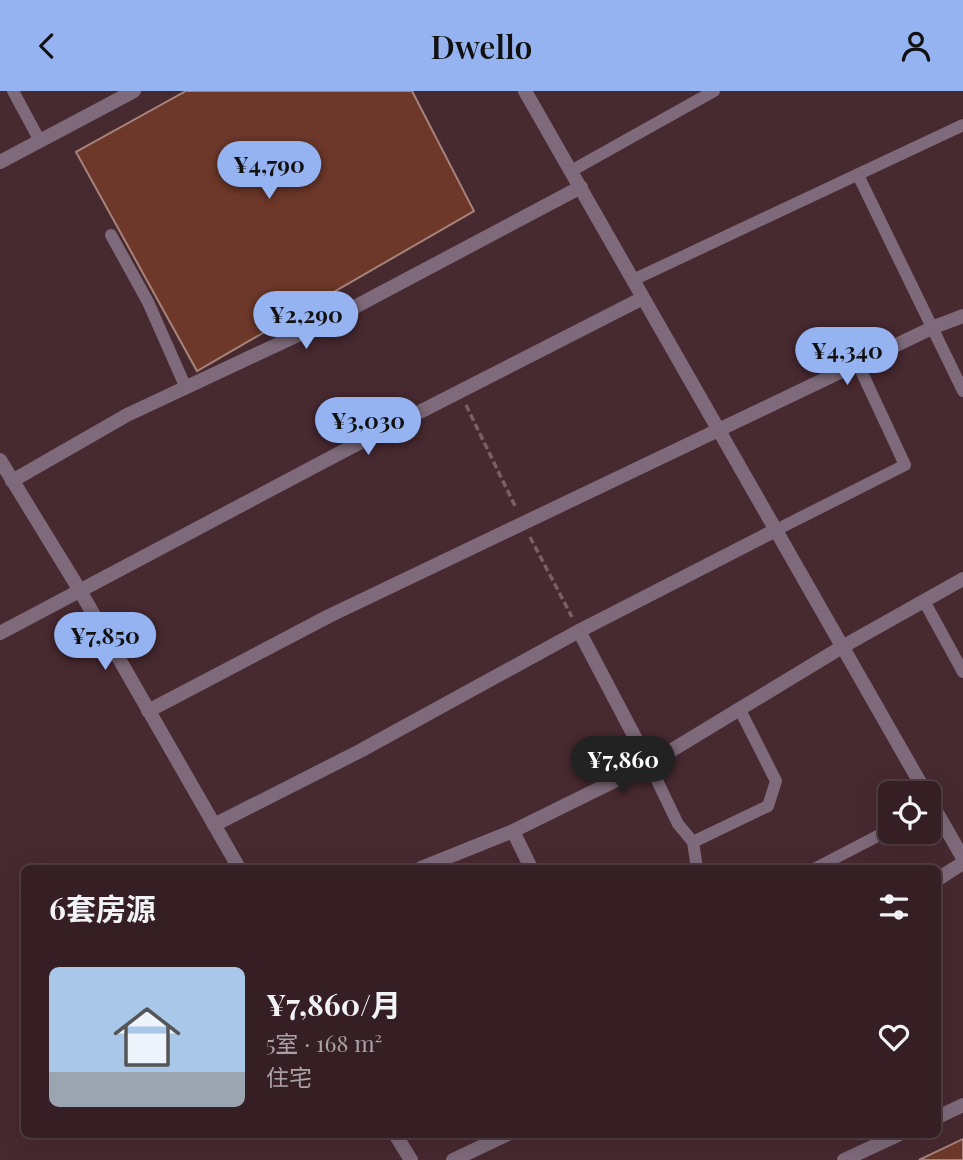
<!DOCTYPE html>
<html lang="zh">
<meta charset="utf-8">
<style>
:root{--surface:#351f24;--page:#3d272c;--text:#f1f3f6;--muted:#aaa2a6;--line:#4f3d41;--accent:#95b2f1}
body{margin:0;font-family:"Playfair Display","Noto Sans SC",serif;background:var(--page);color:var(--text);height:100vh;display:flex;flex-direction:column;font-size:26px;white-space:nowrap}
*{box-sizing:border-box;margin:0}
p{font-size:23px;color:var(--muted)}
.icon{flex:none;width:38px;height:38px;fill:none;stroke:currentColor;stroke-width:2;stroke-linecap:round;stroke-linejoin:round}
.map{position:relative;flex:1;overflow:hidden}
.side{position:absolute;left:21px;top:774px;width:920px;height:273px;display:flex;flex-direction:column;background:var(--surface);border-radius:10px;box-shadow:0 7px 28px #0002,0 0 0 2px var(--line)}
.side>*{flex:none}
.controls{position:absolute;left:878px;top:690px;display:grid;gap:14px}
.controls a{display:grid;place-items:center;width:63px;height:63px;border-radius:10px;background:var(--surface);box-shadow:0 7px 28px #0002,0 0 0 2px var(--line);font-size:35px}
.price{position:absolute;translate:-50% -60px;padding:0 16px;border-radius:24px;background:var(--accent);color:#111;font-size:23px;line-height:46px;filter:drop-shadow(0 2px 4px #0008)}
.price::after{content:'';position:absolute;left:50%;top:42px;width:21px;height:16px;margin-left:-10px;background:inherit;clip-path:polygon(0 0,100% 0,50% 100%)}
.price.selected{background:#222;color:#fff}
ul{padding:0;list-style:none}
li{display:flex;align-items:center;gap:21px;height:175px;padding:0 28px}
li span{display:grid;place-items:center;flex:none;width:196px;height:140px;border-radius:10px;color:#555}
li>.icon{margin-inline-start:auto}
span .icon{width:84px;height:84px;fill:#fffc;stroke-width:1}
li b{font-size:30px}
h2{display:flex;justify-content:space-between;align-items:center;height:84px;padding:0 28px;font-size:30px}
header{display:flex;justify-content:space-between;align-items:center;height:91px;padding:0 28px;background:var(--accent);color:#111;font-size:32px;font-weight:600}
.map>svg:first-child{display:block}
</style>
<header><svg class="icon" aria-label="back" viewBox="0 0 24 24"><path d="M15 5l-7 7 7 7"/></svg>Dwello<svg class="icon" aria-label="person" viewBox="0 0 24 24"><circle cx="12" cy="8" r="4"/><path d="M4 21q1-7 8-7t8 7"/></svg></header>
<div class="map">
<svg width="963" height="1069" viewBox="0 0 963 1069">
<rect width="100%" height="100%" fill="#472930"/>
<path fill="#6d3829" stroke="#a7847b" stroke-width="2" d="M 186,0 L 412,0 L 474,120 L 197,280 L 76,61 Z
M 963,1048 L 963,1069 L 919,1069 Z"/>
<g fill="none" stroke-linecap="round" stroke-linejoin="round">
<path stroke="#795f65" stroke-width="3.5" stroke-dasharray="7 3.5" stroke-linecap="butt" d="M 466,314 L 516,417
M 530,446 L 572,526"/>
<path stroke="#7e6a7a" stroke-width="12" d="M 13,0 L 40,50
M 571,80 L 714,0
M 858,84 L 963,300
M 111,144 L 148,211 L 186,297
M 633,189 L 963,34
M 776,439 L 905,374 L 857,271
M 924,510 L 963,581
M 649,673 L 678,733 L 693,751 L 697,777
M 693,751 L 768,715 L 776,690 L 740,619
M 816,777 L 891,738"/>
<path stroke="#7e6a7a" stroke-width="14" d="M 525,0 L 926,702
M 0,71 L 134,0
M 0,369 L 79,498 L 239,777
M 12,390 L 127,324 L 332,228 L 581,96
M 0,542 L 353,355 L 643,207
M 148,620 L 329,525 L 934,236 L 963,225
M 649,673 L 842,556 L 963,488
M 929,708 L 963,767
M 214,734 L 360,660 L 579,540 L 776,439
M 513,740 L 531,777
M 421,777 L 513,740 L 649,673 L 579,540
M 938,788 L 963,772
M 938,1026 L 963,1014
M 395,1043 L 411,1069
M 453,1069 L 508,1043
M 844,1069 L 900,1043"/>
</g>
</svg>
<div class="controls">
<a><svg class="icon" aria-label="locate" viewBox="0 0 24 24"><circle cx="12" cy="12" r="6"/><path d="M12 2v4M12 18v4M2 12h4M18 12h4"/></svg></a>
</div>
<b class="price" style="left:269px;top:110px">¥4,790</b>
<b class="price" style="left:306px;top:260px">¥2,290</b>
<b class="price" style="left:847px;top:296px">¥4,340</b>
<b class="price" style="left:368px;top:366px">¥3,030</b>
<b class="price" style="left:105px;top:581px">¥7,850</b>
<b class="price selected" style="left:623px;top:705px">¥7,860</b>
<section class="side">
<h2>6套房源<svg class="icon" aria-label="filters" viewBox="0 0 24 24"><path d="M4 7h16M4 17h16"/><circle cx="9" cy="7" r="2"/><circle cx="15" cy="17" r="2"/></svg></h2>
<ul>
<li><span style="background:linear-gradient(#a9c7e8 75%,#9aa5b1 0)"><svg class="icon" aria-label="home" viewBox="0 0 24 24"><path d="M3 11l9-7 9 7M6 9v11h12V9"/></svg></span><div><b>¥7,860/月</b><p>5室 · 168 m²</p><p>住宅</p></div><svg class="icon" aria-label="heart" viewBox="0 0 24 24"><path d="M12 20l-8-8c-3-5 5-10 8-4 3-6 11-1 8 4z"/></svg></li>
</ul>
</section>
</div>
